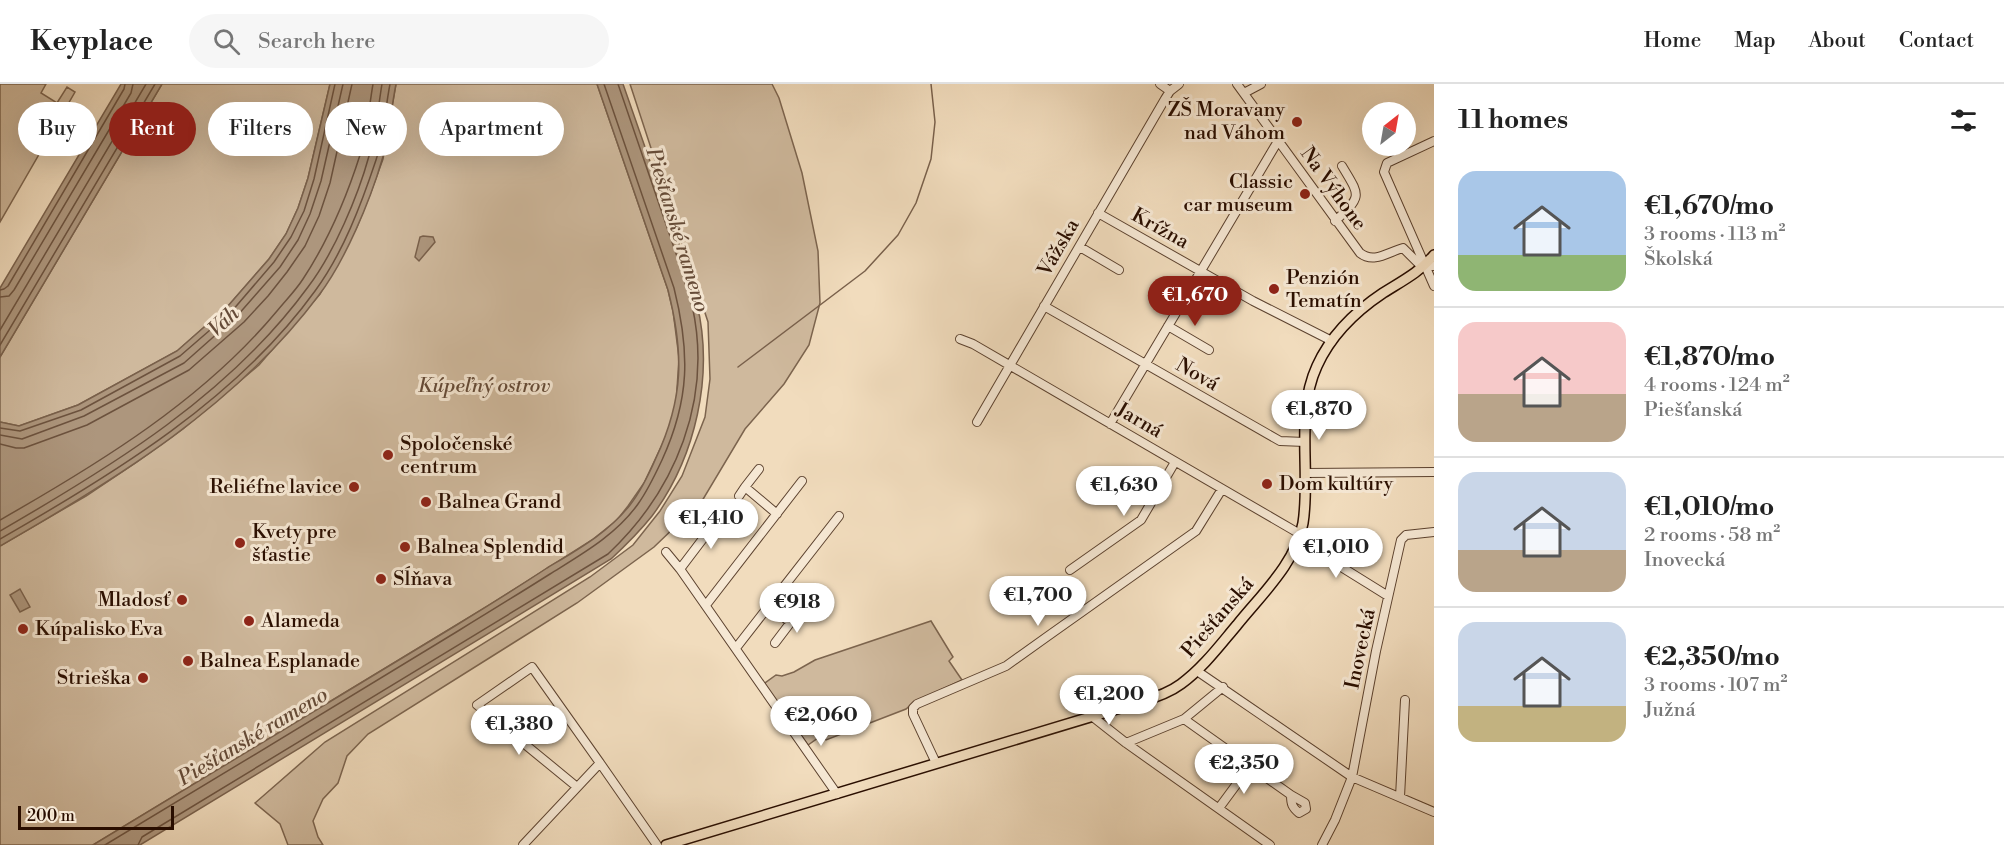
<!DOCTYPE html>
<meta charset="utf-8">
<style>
:root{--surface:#fff;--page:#f6f6f6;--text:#222;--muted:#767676;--line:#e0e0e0;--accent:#8f2418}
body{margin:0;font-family:"Libre Bodoni",serif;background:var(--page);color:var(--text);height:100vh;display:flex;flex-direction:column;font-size:22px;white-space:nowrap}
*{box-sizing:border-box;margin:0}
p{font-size:20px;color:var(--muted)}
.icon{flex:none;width:33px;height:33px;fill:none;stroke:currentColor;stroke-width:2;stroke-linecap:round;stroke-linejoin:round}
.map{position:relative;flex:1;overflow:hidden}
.side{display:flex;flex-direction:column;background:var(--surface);width:570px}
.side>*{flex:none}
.guide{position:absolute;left:18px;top:18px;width:570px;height:54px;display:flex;gap:12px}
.needle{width:39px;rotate:31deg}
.tools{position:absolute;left:1362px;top:18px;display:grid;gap:12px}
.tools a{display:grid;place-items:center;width:54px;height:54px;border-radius:50%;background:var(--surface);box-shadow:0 6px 24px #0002;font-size:30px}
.scale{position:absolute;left:18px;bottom:15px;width:156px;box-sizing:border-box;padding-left:6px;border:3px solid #2a0e00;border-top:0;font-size:16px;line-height:21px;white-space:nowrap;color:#2a0e00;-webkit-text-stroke:4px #f6e8d4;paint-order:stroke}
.price{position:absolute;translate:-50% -51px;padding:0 14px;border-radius:21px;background:#fff;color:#222;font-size:20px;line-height:39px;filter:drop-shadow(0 2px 3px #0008)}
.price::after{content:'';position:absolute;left:50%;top:36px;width:18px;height:14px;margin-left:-9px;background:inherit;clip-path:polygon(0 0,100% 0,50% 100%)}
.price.current{background:var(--accent);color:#fff}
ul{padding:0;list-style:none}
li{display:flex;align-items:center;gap:18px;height:150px;padding:0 24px}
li+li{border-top:2px solid var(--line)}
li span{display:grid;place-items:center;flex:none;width:168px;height:120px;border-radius:18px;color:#555}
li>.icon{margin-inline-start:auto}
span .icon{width:72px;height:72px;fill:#fffc;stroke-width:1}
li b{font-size:26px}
h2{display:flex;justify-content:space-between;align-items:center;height:72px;padding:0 24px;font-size:26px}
.pill{padding:0 21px;border-radius:27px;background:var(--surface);box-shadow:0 6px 24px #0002;font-size:21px;line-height:54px}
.pill.current{background:var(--accent);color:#fff}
header{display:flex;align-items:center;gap:36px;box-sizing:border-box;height:84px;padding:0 30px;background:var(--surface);border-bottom:2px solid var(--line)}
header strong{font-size:28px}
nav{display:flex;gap:33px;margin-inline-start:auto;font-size:21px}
.search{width:420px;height:54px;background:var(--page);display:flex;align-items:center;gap:15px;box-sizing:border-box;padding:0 21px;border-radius:33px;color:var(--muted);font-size:22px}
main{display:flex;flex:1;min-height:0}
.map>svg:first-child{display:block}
</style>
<header>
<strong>Keyplace</strong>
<div class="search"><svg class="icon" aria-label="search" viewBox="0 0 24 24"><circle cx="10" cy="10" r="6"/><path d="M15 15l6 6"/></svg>Search here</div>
<nav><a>Home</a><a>Map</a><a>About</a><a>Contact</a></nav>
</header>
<main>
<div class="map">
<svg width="1434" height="761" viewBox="0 0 1434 761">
<rect width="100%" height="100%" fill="#f1dcbd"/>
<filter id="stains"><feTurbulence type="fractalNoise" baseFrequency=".00333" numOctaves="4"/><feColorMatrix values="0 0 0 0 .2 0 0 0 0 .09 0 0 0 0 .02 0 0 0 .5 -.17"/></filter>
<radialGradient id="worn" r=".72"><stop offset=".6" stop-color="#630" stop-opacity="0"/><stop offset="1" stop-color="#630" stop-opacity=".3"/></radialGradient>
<path fill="#cfb99d" stroke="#7c644e" stroke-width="1.5" d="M 0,0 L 46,0 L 41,9 L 57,19 L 67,3 L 75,8 L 0,138 Z
M 162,0 L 330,0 L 308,94 L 298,124 L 286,150 L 269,175 L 228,222 L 177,267 L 78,321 L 19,342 L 0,338 L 0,273 Z
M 396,0 L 597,0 L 668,206 L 673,227 L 679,274 L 676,320 L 669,346 L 644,399 L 628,422 L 617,436 L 592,456 L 491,520 L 93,761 L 0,761 L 0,462 L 86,412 L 137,378 L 183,345 L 259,281 L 320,210 L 357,143 L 371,108 L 383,75 Z
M 630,0 L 772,0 L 779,14 L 802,89 L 818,167 L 820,219 L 809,261 L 784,300 L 745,345 L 702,417 L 654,463 L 577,519 L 368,650 L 347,672 L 338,699 L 323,715 L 313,737 L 318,753 L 323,761 L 288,761 L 280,740 L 255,719 L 325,658 L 590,493 L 633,461 L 660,427 L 682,392 L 705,333 L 710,295 L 708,238 Z
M 931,537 L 953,573 L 949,577 L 962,596 L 913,619 L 906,625 L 826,656 L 821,652 L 808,661 L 765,601 L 765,599 L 776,591 L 782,592 L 794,588 L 815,576 Z"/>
<path fill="#ad967d" stroke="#79604b" stroke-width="1.5" d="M 121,0 L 162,0 L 0,273 L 0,204 Z
M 330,0 L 396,0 C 391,25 389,52 382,76 C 370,117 345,177 319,211 C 237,321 117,395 0,462 L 0,338 L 19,342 L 78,321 L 177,267 L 228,222 L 269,175 L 286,150 L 298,124 L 308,94 Z
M 597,0 L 623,0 C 638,43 653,86 668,129 C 678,159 691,189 697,220 C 714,291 696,373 652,432 C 640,447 626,461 611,475 L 140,761 L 93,761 C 214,688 334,615 455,542 C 486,523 517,504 547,484 C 577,466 608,449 630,421 C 641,407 649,390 656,374 C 684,314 684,269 668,206 Z
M 423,152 L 433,153 L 435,158 L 419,177 L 415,173 L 420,153 Z
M 20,505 L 30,523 L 20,528 L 10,511 Z"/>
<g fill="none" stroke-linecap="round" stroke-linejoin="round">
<path stroke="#6c523e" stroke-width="1.5" d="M 0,206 L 4,205 L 8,202 L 124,5 L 125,0
M 0,213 L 9,212 L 14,206 L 131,9 L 133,0
M 0,246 L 146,0
M 0,261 L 155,0
M 0,344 L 20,347 L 81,326 L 180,272 L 232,227 L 274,178 L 291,153 L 304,127 L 314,95 L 335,0
M 0,351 L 22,355 L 84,332 L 184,279 L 237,232 L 280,183 L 298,156 L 310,130 L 321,97 L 343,0
M 0,360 L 16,364 L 24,364 L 87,341 L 189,286 L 244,238 L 268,212 L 287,188 L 305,162 L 319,132 L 330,99 L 352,0
M 0,436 C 100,379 203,316 277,227 C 286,216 296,206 303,195 C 328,157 346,115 360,71 C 367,49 369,23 373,0
M 0,447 C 113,382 230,310 308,203 C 334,169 358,112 369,72 C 376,49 378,24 382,0
M 0,455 C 114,390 237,315 315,207 C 343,169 361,121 376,76 C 384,52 385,25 390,0
M 105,761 C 223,690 340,619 458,547 C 489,528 520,509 550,490 C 582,470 616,451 638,420 C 648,406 655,391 662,376 C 690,315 690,268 674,204 L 604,0
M 138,761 L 142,753 L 608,470 C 676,406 713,315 692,221 C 689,211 685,201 683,190 L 618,0"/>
<path stroke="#79604b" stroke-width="1.5" d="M 738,283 L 865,187 L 898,151 L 916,119 L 931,75 L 935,38 L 931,0"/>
<g stroke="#5c422f" stroke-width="10">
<path id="minor" d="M 1160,0 L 1170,7
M 1237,0 L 1360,169 C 1374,180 1388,168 1403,164 L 1420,181 L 1425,182
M 1244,9 L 1261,0
M 1434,57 L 1387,79 L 1384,88 L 1434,202
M 1098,129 L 1253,217 L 1332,257
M 1335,137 C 1363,112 1360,112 1342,82
M 1080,163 L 1119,186
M 1425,182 L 1434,182
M 1044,222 L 1280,357 L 1305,358
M 1168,242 L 1209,266
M 960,255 L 973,260 L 1300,450
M 977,338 L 1165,15 L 1170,7 L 1179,0
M 1110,340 L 1278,57
M 1305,389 L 1434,388
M 745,403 L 759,385
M 739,412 L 745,403 L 777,430
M 1298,456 L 1388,512
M 666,468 L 680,485 L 837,710
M 680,485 L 721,431
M 1070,486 L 1141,436 L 1175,378
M 706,521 L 802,397
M 769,522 L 790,538
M 775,559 L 800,526
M 736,564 L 839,432
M 1197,587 L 1352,693 L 1434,728
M 1093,633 L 1126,659 L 1270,761
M 1184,635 L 1291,711 C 1291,720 1292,723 1299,729 L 1306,725 L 1305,719 L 1291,711
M 1126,659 L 1184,635 L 1223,603
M 936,679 L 913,630 L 913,624 L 917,620 L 1006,582 L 1048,552 L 1196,447 L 1222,405
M 577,703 L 477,621 L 532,583 L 600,679
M 1400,713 L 1405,616
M 1219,724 L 1250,682
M 523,761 L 600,679 L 657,761
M 1322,761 L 1335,736 L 1352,693 L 1376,567 L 1401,456 L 1406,451 L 1434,448"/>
</g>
<g stroke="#2a0e00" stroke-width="12">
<path id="major" d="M 666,761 L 1140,618 C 1154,614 1169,609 1181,600 C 1203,584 1220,561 1237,541 C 1261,511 1296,479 1303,439 C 1311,389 1295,329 1317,282 C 1331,251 1356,227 1383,209 C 1402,197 1420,188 1434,171"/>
</g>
<use href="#minor" stroke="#f6e8d4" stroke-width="8"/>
<use href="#major" stroke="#f1dcbd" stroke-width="9"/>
</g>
<g fill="#8f2418" stroke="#f6e8d4" stroke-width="2">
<circle cx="1297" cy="38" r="6"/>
<circle cx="1305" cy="110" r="6"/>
<circle cx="1274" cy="205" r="6"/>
<circle cx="388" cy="371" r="6"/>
<circle cx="1267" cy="400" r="6"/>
<circle cx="354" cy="403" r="6"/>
<circle cx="426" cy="418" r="6"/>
<circle cx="240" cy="459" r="6"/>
<circle cx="405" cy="463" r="6"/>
<circle cx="381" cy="495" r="6"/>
<circle cx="182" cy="516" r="6"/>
<circle cx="249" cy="537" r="6"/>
<circle cx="23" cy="545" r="6"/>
<circle cx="188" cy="577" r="6"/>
<circle cx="143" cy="594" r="6"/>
</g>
<g text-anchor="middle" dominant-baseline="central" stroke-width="6" stroke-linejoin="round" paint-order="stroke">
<g font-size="20" fill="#2a0e00" stroke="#f6e8d4" text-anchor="start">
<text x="1285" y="26" text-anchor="end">ZŠ Moravany<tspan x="1285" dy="23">nad Váhom</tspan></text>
<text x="1293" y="98" text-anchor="end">Classic<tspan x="1293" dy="23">car museum</tspan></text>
<text x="1286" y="194">Penzión<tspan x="1286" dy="23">Tematín</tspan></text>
<text x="400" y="360">Spoločenské<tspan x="400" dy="23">centrum</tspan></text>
<text x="1279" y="400">Dom kultúry</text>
<text x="342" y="403" text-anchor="end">Reliéfne lavice</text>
<text x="438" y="418">Balnea Grand</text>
<text x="252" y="448">Kvety pre<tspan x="252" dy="23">šťastie</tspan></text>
<text x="417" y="463">Balnea Splendid</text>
<text x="393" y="495">Sĺňava</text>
<text x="170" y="516" text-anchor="end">Mladosť</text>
<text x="261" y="537">Alameda</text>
<text x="35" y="545">Kúpalisko Eva</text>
<text x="200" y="577">Balnea Esplanade</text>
<text x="131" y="594" text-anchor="end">Strieška</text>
</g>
<g font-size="20" fill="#2a0e00" stroke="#f6e8d4">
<text transform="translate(1333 105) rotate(54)">Na Výhone</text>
<text transform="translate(1160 145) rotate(29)">Krížna</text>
<text transform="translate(1059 164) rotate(-60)">Vážska</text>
<text transform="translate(1197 291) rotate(30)">Nová</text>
<text transform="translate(1139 337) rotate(30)">Jarná</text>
<text transform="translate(1218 534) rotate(-49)">Piešťanská</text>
<text transform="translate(1361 565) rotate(-78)">Inovecká</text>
</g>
<g font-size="20" font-style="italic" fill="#644a37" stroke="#f6e8d4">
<text x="484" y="302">Kúpeľný ostrov</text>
</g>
<g font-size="21" font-style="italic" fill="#654b38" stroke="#f6e8d4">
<text transform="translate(677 146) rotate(73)">Piešťanské rameno</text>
<text transform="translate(224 238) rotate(-43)">Váh</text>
<text transform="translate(253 653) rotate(-31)">Piešťanské rameno</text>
</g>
</g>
<rect width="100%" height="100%" filter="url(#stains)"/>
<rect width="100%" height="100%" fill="url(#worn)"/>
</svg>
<div class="tools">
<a><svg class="needle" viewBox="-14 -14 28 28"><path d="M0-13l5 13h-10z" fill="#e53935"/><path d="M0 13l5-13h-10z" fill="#767676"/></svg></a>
</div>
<div class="scale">200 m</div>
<b class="price current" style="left:1195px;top:243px">€1,670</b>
<b class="price" style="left:1319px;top:357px">€1,870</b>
<b class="price" style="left:1124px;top:433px">€1,630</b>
<b class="price" style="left:711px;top:466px">€1,410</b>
<b class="price" style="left:1336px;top:495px">€1,010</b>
<b class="price" style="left:1038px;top:543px">€1,700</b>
<b class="price" style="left:797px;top:550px">€918</b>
<b class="price" style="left:1109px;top:642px">€1,200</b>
<b class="price" style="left:821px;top:663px">€2,060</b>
<b class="price" style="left:519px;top:672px">€1,380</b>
<b class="price" style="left:1244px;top:711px">€2,350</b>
<div class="guide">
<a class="pill">Buy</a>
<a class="pill current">Rent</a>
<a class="pill">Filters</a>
<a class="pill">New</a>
<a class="pill">Apartment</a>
</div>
</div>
<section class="side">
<h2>11 homes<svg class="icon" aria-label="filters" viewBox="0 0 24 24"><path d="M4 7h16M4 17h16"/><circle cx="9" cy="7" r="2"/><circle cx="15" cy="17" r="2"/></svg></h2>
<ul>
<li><span style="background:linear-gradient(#a9c7e8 70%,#8fb573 0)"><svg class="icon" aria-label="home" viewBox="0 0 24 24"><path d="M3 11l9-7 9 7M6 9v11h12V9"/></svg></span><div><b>€1,670/mo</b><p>3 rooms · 113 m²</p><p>Školská</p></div></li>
<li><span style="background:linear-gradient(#f6c9c9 60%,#b9a48a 0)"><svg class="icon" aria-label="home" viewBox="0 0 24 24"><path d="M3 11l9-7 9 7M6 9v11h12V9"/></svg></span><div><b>€1,870/mo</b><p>4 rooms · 124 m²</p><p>Piešťanská</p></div></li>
<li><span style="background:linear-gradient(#c9d6e8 65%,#b9a48a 0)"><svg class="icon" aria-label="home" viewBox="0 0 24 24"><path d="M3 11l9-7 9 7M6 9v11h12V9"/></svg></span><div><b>€1,010/mo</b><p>2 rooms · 58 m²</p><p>Inovecká</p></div></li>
<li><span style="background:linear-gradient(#c9d6e8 70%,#c2b280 0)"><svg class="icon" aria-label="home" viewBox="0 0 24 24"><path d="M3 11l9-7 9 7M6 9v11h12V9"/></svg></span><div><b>€2,350/mo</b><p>3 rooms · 107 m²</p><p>Južná</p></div></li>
</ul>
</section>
</main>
